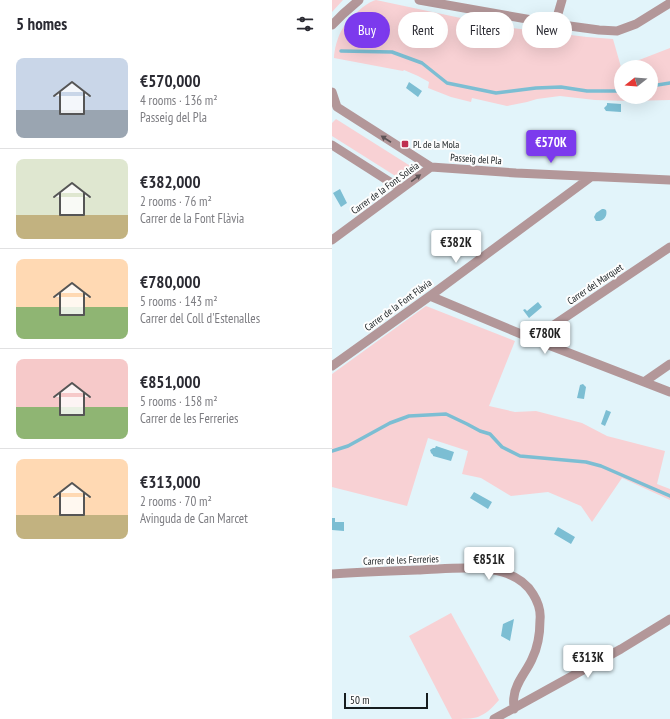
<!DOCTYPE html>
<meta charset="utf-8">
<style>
:root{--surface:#fff;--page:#f7f7f7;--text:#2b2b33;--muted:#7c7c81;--line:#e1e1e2;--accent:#7c3aed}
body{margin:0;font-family:"PT Sans Narrow",sans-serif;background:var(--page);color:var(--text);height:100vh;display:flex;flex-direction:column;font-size:15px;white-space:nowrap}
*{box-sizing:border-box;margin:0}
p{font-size:13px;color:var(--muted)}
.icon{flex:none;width:22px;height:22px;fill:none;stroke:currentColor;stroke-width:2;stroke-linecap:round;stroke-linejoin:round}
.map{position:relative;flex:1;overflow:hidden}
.sheet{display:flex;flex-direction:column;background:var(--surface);width:332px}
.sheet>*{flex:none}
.top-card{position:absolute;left:12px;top:12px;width:266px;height:36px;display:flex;gap:8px}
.needle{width:26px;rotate:253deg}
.buttons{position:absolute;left:282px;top:60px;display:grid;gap:8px}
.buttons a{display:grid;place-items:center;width:44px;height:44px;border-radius:50%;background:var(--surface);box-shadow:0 4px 16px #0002;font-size:20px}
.scale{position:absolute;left:12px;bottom:10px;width:84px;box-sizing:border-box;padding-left:4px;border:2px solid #161c1e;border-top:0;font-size:11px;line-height:14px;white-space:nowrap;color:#161c1e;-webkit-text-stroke:3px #fdfdfd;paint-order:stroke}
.price{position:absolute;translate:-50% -34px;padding:0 9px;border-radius:4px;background:#fff;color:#222;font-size:13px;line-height:26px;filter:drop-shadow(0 1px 2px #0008)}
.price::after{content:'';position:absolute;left:50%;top:24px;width:12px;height:9px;margin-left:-6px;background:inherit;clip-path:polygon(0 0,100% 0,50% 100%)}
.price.active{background:var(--accent);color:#fff}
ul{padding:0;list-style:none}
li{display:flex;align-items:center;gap:12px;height:100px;padding:0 16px}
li+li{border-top:1px solid var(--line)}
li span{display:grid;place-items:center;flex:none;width:112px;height:80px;border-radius:8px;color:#555}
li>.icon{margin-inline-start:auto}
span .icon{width:48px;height:48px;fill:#fffc;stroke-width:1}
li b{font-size:17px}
h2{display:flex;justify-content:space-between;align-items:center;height:48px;padding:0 16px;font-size:17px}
.pill{padding:0 14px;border-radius:18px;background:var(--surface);box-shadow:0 4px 16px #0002;font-size:14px;line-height:36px}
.pill.active{background:var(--accent);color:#fff}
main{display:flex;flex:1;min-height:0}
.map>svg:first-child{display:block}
</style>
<main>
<section class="sheet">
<h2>5 homes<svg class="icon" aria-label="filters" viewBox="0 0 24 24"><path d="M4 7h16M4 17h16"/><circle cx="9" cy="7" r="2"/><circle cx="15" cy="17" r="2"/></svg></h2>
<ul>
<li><span style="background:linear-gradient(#c9d6e8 65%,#9aa5b1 0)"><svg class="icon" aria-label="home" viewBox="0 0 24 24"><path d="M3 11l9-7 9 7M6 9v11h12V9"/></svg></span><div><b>€570,000</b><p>4 rooms · 136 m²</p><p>Passeig del Pla</p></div></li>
<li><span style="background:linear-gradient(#dfe7d0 70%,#c2b280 0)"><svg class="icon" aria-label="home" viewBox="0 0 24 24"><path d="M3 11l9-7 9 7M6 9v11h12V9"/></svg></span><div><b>€382,000</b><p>2 rooms · 76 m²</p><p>Carrer de la Font Flàvia</p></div></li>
<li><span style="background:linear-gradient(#ffd9b3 60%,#8fb573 0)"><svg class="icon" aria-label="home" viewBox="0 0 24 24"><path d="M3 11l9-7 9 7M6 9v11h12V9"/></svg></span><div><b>€780,000</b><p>5 rooms · 143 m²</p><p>Carrer del Coll d'Estenalles</p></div></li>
<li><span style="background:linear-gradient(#f6c9c9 60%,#8fb573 0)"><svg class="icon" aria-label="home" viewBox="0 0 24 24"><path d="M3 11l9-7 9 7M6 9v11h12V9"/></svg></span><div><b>€851,000</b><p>5 rooms · 158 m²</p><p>Carrer de les Ferreries</p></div></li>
<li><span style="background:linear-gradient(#ffd9b3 70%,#c2b280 0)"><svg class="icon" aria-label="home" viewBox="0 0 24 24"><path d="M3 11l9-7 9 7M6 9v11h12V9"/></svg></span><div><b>€313,000</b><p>2 rooms · 70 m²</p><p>Avinguda de Can Marcet</p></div></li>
</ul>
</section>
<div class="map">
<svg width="338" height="719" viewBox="0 0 338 719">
<rect width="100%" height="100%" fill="#e2f4fa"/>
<path fill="#f8d1d4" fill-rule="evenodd" d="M 0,0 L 11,0 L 0,12 Z
M 44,0 L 171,27 L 255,37 L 281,39 L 289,67 L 338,48 L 338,100 L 297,101 L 263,100 L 228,96 L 205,99 L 195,102 L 175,106 L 140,98 L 139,102 L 119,97 L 96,88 L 97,82 L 86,76 L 72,70 L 71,71 L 2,58 C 2,50 6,35 11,28 C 17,19 34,2 44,0 ZM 289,67 L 319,67 L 319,97 L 289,97 Z
M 4,119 L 80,167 L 80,169 L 67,178 L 65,177 L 0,136 L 0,123 Z
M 94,306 L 183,341 L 157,406 L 183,412 L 204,411 L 250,423 L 275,436 L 333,451 L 325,484 L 338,489 L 338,500 L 290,478 L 260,522 L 249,506 L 216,492 L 179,496 L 149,478 L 130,474 L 136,451 L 96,438 L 75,506 L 0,487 L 0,374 Z
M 119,613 L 167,700 C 151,719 144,719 120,719 L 77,636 Z"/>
<path fill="#7cbed3" d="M 77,82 L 90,91 L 86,97 L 74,88 Z
M 275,103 L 289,104 L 289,112 L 274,111 L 272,108 L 275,105 Z
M 8,189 L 15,203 L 9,207 L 1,193 Z
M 270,209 L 272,209 L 274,210 C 276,216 271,222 264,221 L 262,217 L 264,213 Z
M 206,302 L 210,307 L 197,318 L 191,310 L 193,309 L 195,311 Z
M 251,384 L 254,387 L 252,399 L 245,398 L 248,385 Z
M 274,410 L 279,412 L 273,426 L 269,424 Z
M 104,446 L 122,452 L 119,461 L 101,456 L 101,455 L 99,453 L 98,450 L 101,448 L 103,448 Z
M 142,492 L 160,502 L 156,509 L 138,498 Z
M 0,518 L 3,518 L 3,522 L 12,522 L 12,531 L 0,530 Z
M 226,527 L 243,537 L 239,544 L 222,534 Z
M 182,619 L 178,641 L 169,636 L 171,624 Z"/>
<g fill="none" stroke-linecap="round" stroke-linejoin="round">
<path stroke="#7cbed3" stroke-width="3.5" d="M 9,51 L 60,52 L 90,63 L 115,83 L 164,93 L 204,88 L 229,87 L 255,91 L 289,91
M 319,86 L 338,83
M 0,451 L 16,446 L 58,423 L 77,416 L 114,414 L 135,424 L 148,431 L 158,434 L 170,447 L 188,456 L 254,462 L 269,466 L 338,496"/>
<path stroke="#b39799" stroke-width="9" d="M 87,0 L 223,24 L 267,30 L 285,31 L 304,24 L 338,3
M 223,24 L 230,0
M 0,25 L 11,14 L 27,0
M 0,92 L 5,107 L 99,167 L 184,173 L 338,180
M 0,145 L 69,189
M 0,240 L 99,167
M 98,296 L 201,339 L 338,392
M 201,339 L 338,247
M 0,366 L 98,296 L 259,177
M 312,382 L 338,364
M 0,574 C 29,572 59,571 88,570 C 123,569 180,559 201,594 C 206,602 209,611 208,620 C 208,634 206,647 200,659 C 195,671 183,683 182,697 C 181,701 182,705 182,709
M 162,719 L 289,649 L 338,619"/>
</g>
<defs><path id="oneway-solid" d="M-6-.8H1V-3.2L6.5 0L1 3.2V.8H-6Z"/></defs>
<g fill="#5d5355">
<use href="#oneway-solid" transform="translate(54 139) rotate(-147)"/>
<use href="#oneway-solid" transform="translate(84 178) rotate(-36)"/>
</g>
<rect fill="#bf2f4f" stroke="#fdfdfd" stroke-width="1.5" x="69" y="140" width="8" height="8" rx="2"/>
<g text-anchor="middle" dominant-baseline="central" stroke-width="4" stroke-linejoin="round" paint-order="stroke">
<g font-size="10" fill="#161c1e" stroke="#fdfdfd" text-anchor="start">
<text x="81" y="144">Pl. de la Mola</text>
</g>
<g font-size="10" fill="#161c1e" stroke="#fdfdfd">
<text transform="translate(144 159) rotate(4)">Passeig del Pla</text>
<text transform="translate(53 188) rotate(-36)">Carrer de la Font Soleia</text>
<text transform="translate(263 284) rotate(-34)">Carrer del Marquet</text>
<text transform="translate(66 305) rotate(-36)">Carrer de la Font Flàvia</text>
<text transform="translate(69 560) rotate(-2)">Carrer de les Ferreries</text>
</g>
</g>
</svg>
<div class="buttons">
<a><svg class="needle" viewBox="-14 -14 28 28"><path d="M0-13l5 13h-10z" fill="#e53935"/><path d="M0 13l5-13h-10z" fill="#7c7c81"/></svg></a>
</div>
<div class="scale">50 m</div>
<b class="price active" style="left:219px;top:164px">€570K</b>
<b class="price" style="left:124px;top:264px">€382K</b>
<b class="price" style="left:213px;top:355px">€780K</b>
<b class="price" style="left:157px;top:581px">€851K</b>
<b class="price" style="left:256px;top:679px">€313K</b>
<div class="top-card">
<a class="pill active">Buy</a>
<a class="pill">Rent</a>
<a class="pill">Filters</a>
<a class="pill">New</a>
</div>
</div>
</main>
